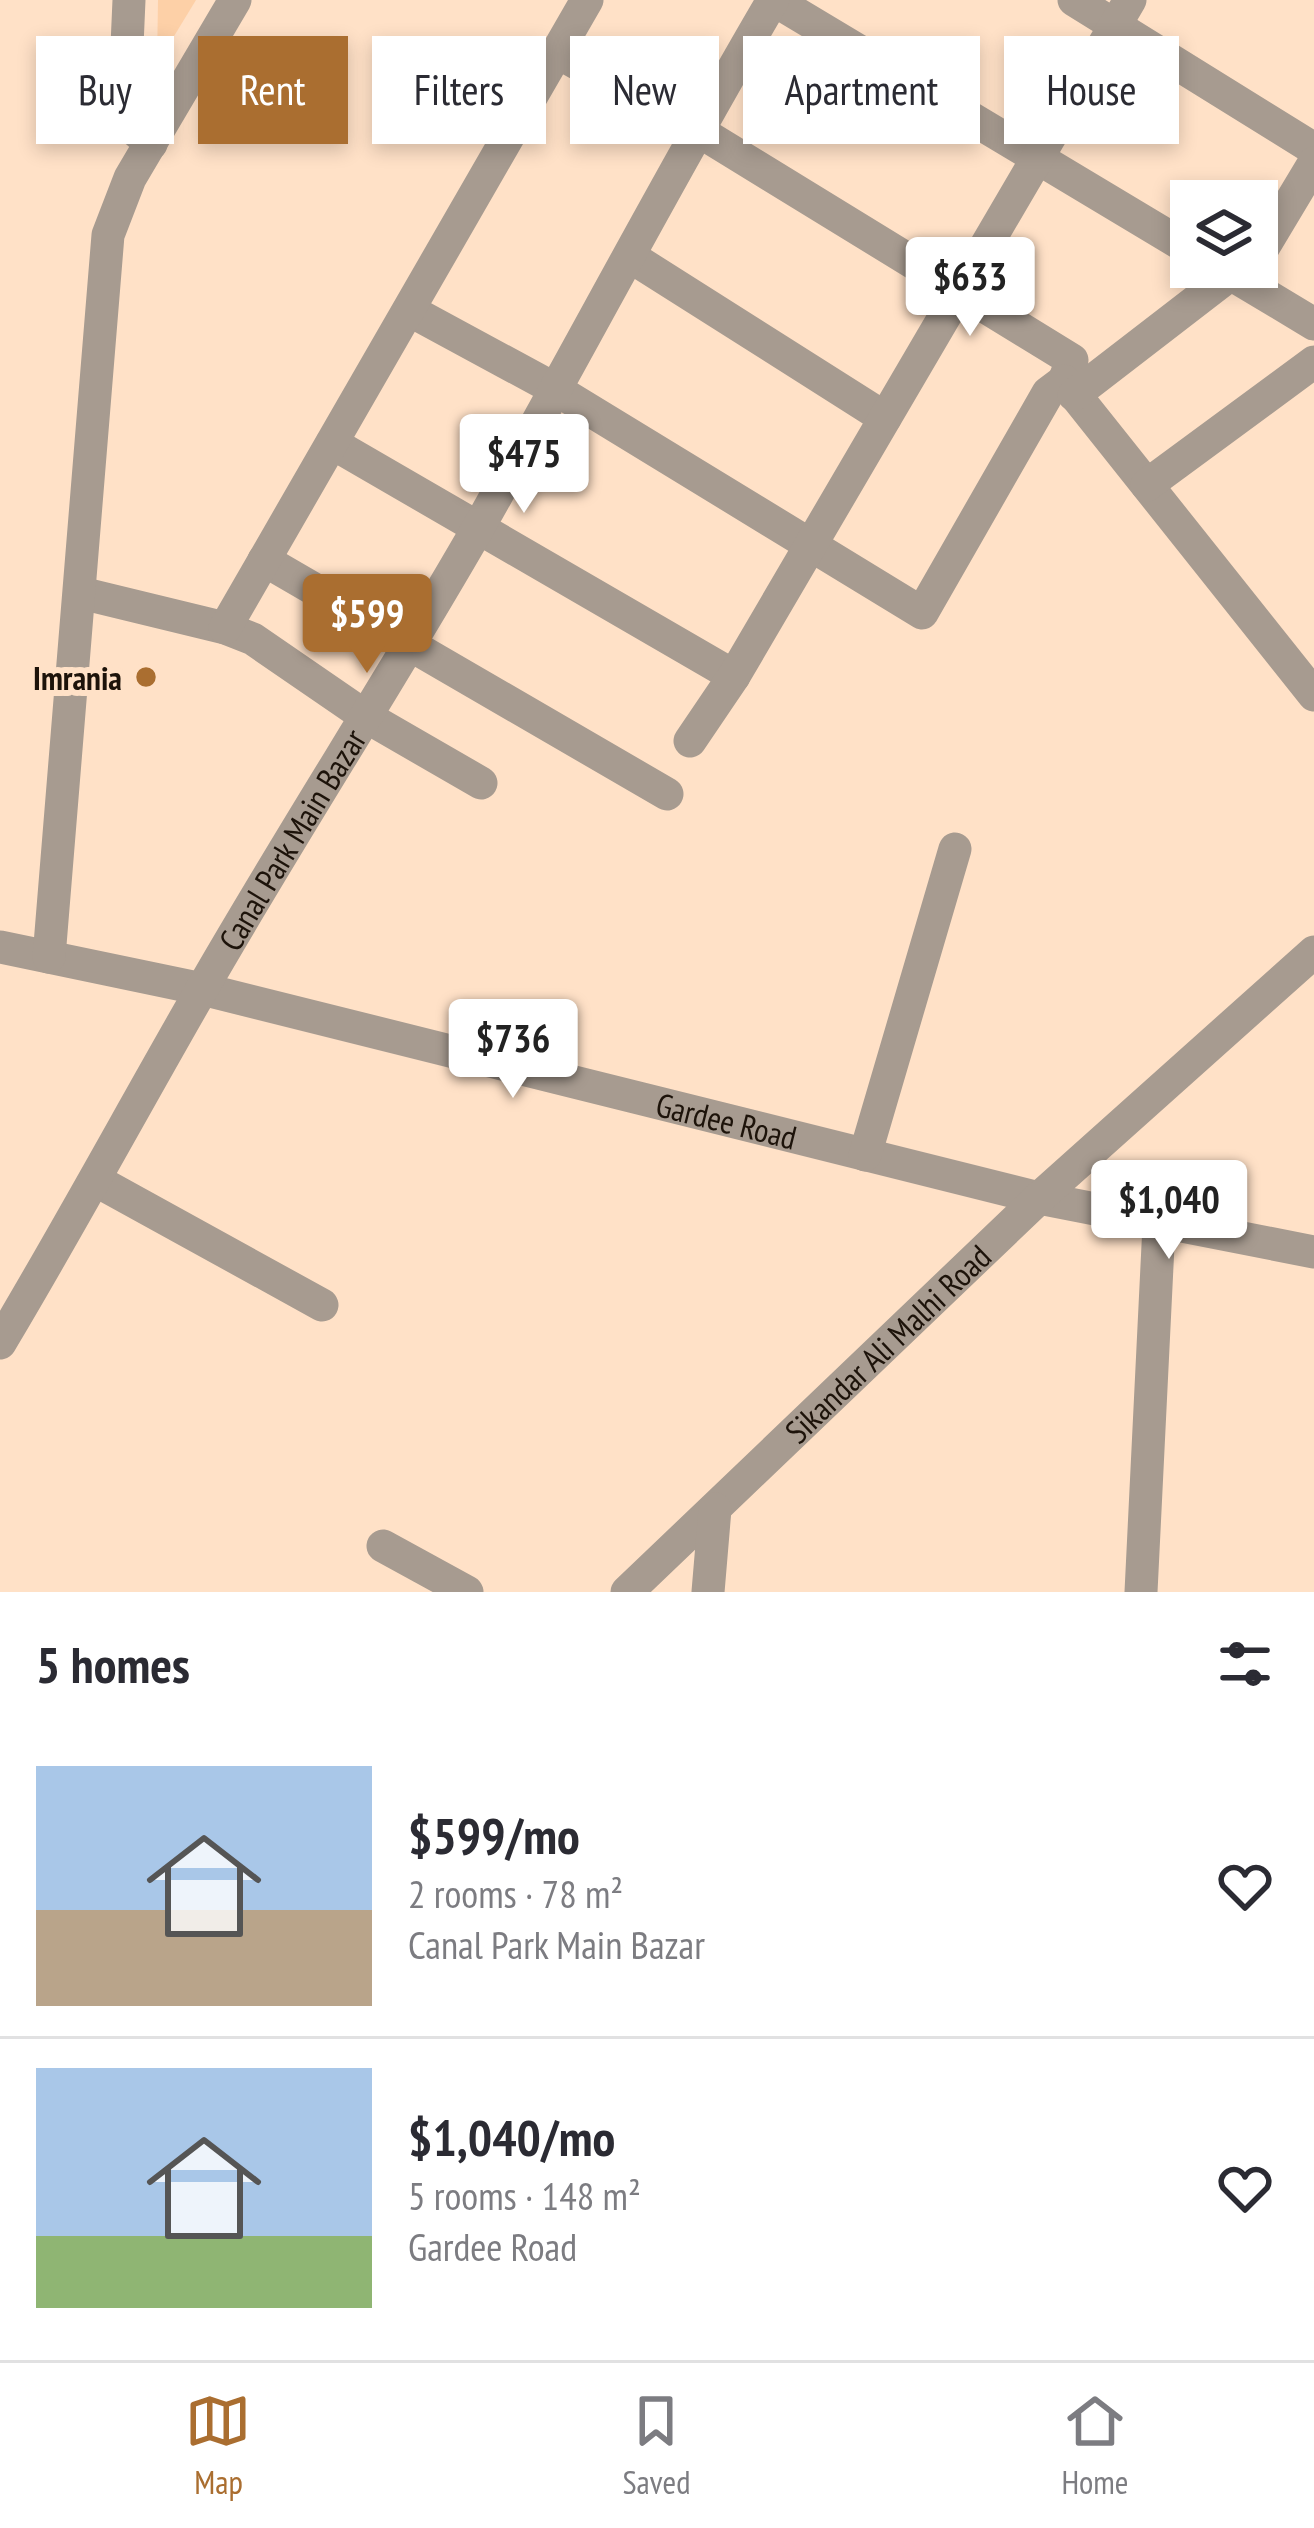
<!DOCTYPE html>
<meta charset="utf-8">
<style>
:root{--surface:#fff;--page:#f2f2f3;--text:#2b2b33;--muted:#7c7c81;--line:#e1e1e2;--accent:#aa6e30}
body{margin:0;font-family:"PT Sans Narrow",sans-serif;background:var(--page);color:var(--text);height:100vh;display:flex;flex-direction:column;font-size:45px;white-space:nowrap}
*{box-sizing:border-box;margin:0}
p{font-size:39px;color:var(--muted)}
.icon{flex:none;width:66px;height:66px;fill:none;stroke:currentColor;stroke-width:2;stroke-linecap:round;stroke-linejoin:round}
.map{position:relative;height:1592px;overflow:hidden}
.details{display:flex;flex-direction:column;background:var(--surface);flex:1}
.details>*{flex:none}
.top-card{position:absolute;left:36px;top:36px;width:1242px;height:108px;display:flex;gap:24px}
.buttons{position:absolute;left:1170px;top:180px;display:grid;gap:24px}
.buttons a{display:grid;place-items:center;width:108px;height:108px;border-radius:0px;background:var(--surface);box-shadow:0 6px 18px #0003;font-size:60px}
.price{position:absolute;translate:-50% -102px;padding:0 27px;border-radius:12px;background:#fff;color:#222;font-size:39px;line-height:78px;filter:drop-shadow(0 3px 6px #0008)}
.price::after{content:'';position:absolute;left:50%;top:72px;width:36px;height:27px;margin-left:-18px;background:inherit;clip-path:polygon(0 0,100% 0,50% 100%)}
.price.current{background:var(--accent);color:#fff}
ul{padding:0;list-style:none}
li{display:flex;align-items:center;gap:36px;height:300px;padding:0 36px}
li+li{border-top:3px solid var(--line)}
li span{display:grid;place-items:center;flex:none;width:336px;height:240px;border-radius:0px;color:#555}
li>.icon{margin-inline-start:auto}
span .icon{width:144px;height:144px;fill:#fffc;stroke-width:1}
li b{font-size:51px}
h2{display:flex;justify-content:space-between;align-items:center;height:144px;padding:0 36px;font-size:51px}
.pill{padding:0 42px;border-radius:0px;background:var(--surface);box-shadow:0 6px 18px #0003;font-size:42px;line-height:108px}
.pill.current{background:var(--accent);color:#fff}
.menu{display:flex;justify-content:space-around;align-items:center;height:168px;border-top:3px solid var(--line);background:var(--surface);font-size:33px;color:var(--muted)}
.menu a{display:grid;justify-items:center;gap:6px}
.menu .current{color:var(--accent)}
.map>svg:first-child{display:block}
</style>
<div class="map">
<svg width="1314" height="1592" viewBox="0 0 1314 1592">
<rect width="100%" height="100%" fill="#ffe1c7"/>
<path fill="#fdd0a7" d="M 158,0 L 196,0 L 157,64 Z"/>
<g fill="none" stroke-linecap="round" stroke-linejoin="round">
<g stroke="#a79b90" stroke-width="33">
<path d="M 129,0 L 124,114 L 127,123 L 151,144"/>
<path d="M 774,0 L 1191,250"/>
<path d="M 1074,0 L 1314,149"/>
<path d="M 557,52 L 697,130 L 1072,360 L 1064,381 L 1314,695"/>
<path d="M 631,257 L 885,418"/>
<path d="M 1257,258 L 1314,163"/>
<path d="M 1219,267 L 1314,324"/>
<path d="M 409,310 L 555,389 L 922,613 L 1048,393 L 1064,381"/>
<path d="M 1074,395 L 1231,274"/>
<path d="M 332,443 L 734,676"/>
<path d="M 1147,485 L 1314,362"/>
<path d="M 264,560 L 667,794"/>
<path d="M 81,593 L 225,628 L 253,639 L 365,716 L 481,783"/>
<path d="M 225,628 L 587,0"/>
<path d="M 690,741 L 734,676 L 1130,0"/>
<path id="s1" d="M 0,947 L 202,989 L 1039,1198 L 1314,1252"/>
<path d="M 49,957 L 108,235 L 130,178 L 235,0"/>
<path d="M 865,1155 L 955,849"/>
<path d="M 97,1181 L 322,1305"/>
<path id="s2" d="M 0,1343 C 70,1226 134,1107 202,989 C 291,834 388,685 477,530 C 577,354 670,175 773,0"/>
<path d="M 383,1546 L 467,1592"/>
<path id="s3" d="M 627,1592 L 1039,1198 L 1314,952"/>
<path d="M 708,1592 L 715,1509"/>
<path d="M 1141,1592 L 1159,1225"/>
</g>
</g>
<circle fill="#aa6e30" stroke="#ffe1c7" stroke-width="4.5" cx="146" cy="677" r="12"/>
<g text-anchor="middle" dominant-baseline="central" stroke-width="12" stroke-linejoin="round" paint-order="stroke">
<g font-size="33" font-weight="bold" fill="#1d130a" stroke="#ffe1c7" text-anchor="end">
<text x="122" y="677">Imrania</text>
</g>
<g font-size="33" fill="#1d130a" stroke="#ffe1c7">
<text stroke="none"><textPath href="#s2" startOffset="582">Canal Park Main Bazar</textPath></text>
<text stroke="none"><textPath href="#s1" startOffset="747">Gardee Road</textPath></text>
<text stroke="none"><textPath href="#s3" startOffset="360">Sikandar Ali Malhi Road</textPath></text>
</g>
</g>
</svg>
<div class="buttons">
<a><svg class="icon" aria-label="layers" viewBox="0 0 24 24"><path d="M12 4l9 5-9 5-9-5zM3 14l9 5 9-5"/></svg></a>
</div>
<b class="price" style="left:970px;top:339px">$633</b>
<b class="price" style="left:524px;top:516px">$475</b>
<b class="price current" style="left:367px;top:676px">$599</b>
<b class="price" style="left:513px;top:1101px">$736</b>
<b class="price" style="left:1169px;top:1262px">$1,040</b>
<div class="top-card">
<a class="pill">Buy</a>
<a class="pill current">Rent</a>
<a class="pill">Filters</a>
<a class="pill">New</a>
<a class="pill">Apartment</a>
<a class="pill">House</a>
</div>
</div>
<section class="details">
<h2>5 homes<svg class="icon" aria-label="filters" viewBox="0 0 24 24"><path d="M4 7h16M4 17h16"/><circle cx="9" cy="7" r="2"/><circle cx="15" cy="17" r="2"/></svg></h2>
<ul>
<li><span style="background:linear-gradient(#a9c7e8 60%,#b9a48a 0)"><svg class="icon" aria-label="home" viewBox="0 0 24 24"><path d="M3 11l9-7 9 7M6 9v11h12V9"/></svg></span><div><b>$599/mo</b><p>2 rooms · 78 m²</p><p>Canal Park Main Bazar</p></div><svg class="icon" aria-label="heart" viewBox="0 0 24 24"><path d="M12 20l-8-8c-3-5 5-10 8-4 3-6 11-1 8 4z"/></svg></li>
<li><span style="background:linear-gradient(#a9c7e8 70%,#8fb573 0)"><svg class="icon" aria-label="home" viewBox="0 0 24 24"><path d="M3 11l9-7 9 7M6 9v11h12V9"/></svg></span><div><b>$1,040/mo</b><p>5 rooms · 148 m²</p><p>Gardee Road</p></div><svg class="icon" aria-label="heart" viewBox="0 0 24 24"><path d="M12 20l-8-8c-3-5 5-10 8-4 3-6 11-1 8 4z"/></svg></li>
</ul>
</section>
<nav class="menu">
<a class="current"><svg class="icon" aria-label="map" viewBox="0 0 24 24"><path d="M3 6l6-2 6 2 6-2v14l-6 2-6-2-6 2zM9 4v14M15 6v14"/></svg>Map</a>
<a><svg class="icon" aria-label="saved" viewBox="0 0 24 24"><path d="M7 4h10v16l-5-4-5 4z"/></svg>Saved</a>
<a><svg class="icon" aria-label="home" viewBox="0 0 24 24"><path d="M3 11l9-7 9 7M6 9v11h12V9"/></svg>Home</a>
</nav>
